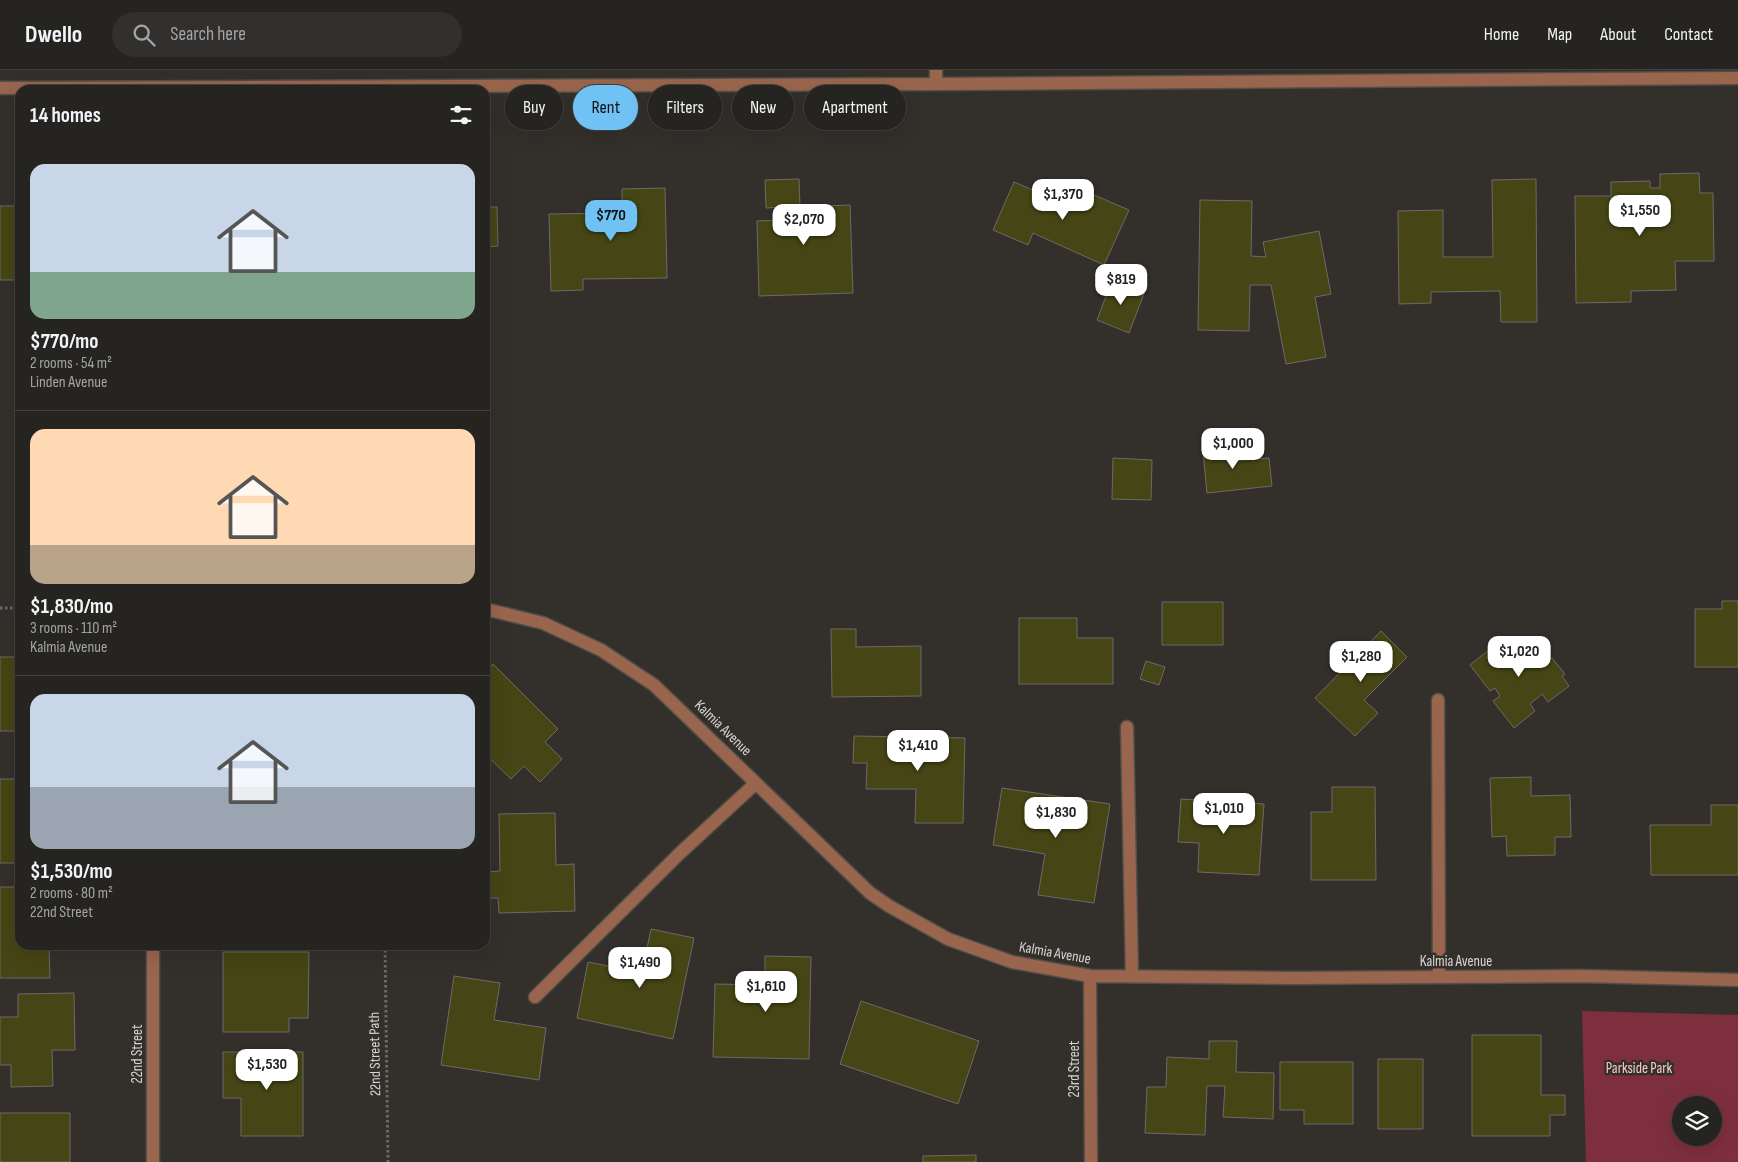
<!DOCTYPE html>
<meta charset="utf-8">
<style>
:root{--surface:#262421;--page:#32302e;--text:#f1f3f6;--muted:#a4a4a5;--line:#42413f;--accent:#70c2f4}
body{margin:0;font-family:"Sofia Sans Condensed",sans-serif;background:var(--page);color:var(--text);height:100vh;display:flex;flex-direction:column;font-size:19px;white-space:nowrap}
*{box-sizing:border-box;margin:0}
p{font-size:16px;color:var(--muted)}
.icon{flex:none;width:28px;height:28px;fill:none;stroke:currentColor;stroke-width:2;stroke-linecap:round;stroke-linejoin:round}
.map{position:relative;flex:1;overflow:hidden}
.details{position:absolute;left:15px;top:15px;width:475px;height:865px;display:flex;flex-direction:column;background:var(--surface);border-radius:15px;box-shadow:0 5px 20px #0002,0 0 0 1px var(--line)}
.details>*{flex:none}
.banner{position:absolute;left:505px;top:15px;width:475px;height:45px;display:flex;gap:10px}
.buttons{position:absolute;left:1672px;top:1026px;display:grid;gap:10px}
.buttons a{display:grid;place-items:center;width:50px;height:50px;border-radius:50%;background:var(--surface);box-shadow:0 5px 20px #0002,0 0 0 1px var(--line);font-size:25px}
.price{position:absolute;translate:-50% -42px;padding:0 11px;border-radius:10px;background:#fff;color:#222;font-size:16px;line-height:32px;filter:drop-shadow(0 1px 2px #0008)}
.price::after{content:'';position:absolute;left:50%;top:30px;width:15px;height:11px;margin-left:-8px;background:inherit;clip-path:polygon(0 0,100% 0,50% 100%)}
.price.active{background:var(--accent);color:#111}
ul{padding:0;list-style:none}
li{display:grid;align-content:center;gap:10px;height:265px;padding:0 15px}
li+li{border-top:1px solid var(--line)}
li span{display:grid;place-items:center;height:155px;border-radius:15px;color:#555}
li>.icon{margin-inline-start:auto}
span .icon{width:90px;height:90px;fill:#fffc;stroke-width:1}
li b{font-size:21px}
h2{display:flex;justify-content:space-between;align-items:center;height:60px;padding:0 15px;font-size:21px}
.tag{padding:0 18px;border-radius:22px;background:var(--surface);box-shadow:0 5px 20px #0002,0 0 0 1px var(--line);font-size:18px;line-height:45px}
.tag.active{background:var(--accent);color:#111}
header{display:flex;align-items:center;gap:30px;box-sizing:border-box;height:70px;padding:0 25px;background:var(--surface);border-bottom:1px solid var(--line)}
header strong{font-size:24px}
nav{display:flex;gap:28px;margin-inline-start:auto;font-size:18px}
.search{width:350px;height:45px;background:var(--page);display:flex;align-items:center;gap:12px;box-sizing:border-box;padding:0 18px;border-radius:28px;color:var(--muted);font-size:19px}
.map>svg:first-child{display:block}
</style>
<header>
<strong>Dwello</strong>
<div class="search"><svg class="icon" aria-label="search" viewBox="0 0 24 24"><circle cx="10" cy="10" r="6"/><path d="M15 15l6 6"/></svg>Search here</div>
<nav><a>Home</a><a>Map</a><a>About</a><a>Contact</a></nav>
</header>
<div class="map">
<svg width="1738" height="1092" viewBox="0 0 1738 1092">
<rect width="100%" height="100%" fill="#33302c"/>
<path fill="#7e2f3d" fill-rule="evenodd" d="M 1582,941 L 1738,945 L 1738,1092 L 1586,1092 ZM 1681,1035 L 1714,1035 L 1714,1068 L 1681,1068 Z"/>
<path fill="#454515" stroke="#6b6b66" d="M 1699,103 L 1700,123 L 1713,123 L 1714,191 L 1675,191 L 1676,220 L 1631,221 L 1631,232 L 1576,233 L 1575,126 L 1611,126 L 1611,112 L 1650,111 L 1650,118 L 1660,118 L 1660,104 Z
M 799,109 L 800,137 L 850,135 L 853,223 L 759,226 L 757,151 L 783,150 L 782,137 L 766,138 L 765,110 Z
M 1536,109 L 1537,252 L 1501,252 L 1500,221 L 1431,222 L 1431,233 L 1399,234 L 1398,141 L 1443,140 L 1443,187 L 1493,187 L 1492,110 Z
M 1014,112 L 1070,136 L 1078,118 L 1129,140 L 1104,195 L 1033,163 L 1028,175 L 993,160 Z
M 665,118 L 667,208 L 583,209 L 583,220 L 551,221 L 549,144 L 622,143 L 622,119 Z
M 1200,130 L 1252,131 L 1251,186 L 1266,187 L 1263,172 L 1319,161 L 1331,224 L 1315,227 L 1326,287 L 1286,294 L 1271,215 L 1250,215 L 1249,261 L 1198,260 Z
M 0,136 L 20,136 L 20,210 L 0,210 Z
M 485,137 L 497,137 L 498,176 L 485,177 Z
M 1113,208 L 1145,221 L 1129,263 L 1097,250 Z
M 1227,369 L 1229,391 L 1269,388 L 1272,416 L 1207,423 L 1202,372 Z
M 1113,388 L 1152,390 L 1151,430 L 1112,429 Z
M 1722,531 L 1738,531 L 1738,597 L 1695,597 L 1695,539 L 1722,539 Z
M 1162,532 L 1223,532 L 1223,575 L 1162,575 Z
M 1019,548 L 1077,548 L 1077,568 L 1113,568 L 1113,614 L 1019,614 Z
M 831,559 L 856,559 L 856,577 L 921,576 L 921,626 L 832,627 Z
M 1381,561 L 1407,587 L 1364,630 L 1378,643 L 1355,666 L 1315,628 Z
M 1529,567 L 1548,591 L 1552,588 L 1565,604 L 1562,606 L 1569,616 L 1548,632 L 1542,624 L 1530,634 L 1535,641 L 1514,658 L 1493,631 L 1500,626 L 1495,618 L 1490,621 L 1470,595 L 1501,570 L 1510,581 Z
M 0,587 L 20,587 L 20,661 L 0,661 Z
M 1146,591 L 1165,597 L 1159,615 L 1140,609 Z
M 493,594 L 558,659 L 545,672 L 562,689 L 540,712 L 524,696 L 511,709 L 485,684 L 485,603 Z
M 854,666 L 965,668 L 963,753 L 915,753 L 916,719 L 866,719 L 867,693 L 853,693 Z
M 1531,707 L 1531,726 L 1570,725 L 1571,767 L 1555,767 L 1555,785 L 1507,786 L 1506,766 L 1492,767 L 1490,708 Z
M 0,709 L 20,709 L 20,793 L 0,793 Z
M 1332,717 L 1375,717 L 1376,810 L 1311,810 L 1311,742 L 1332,742 Z
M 1002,718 L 1110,734 L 1094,833 L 1038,825 L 1045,784 L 993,775 Z
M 1181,729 L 1264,734 L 1259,805 L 1198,802 L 1199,773 L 1178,772 Z
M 1711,735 L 1738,735 L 1738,805 L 1651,805 L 1650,755 L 1711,755 Z
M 555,743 L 556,795 L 574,794 L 575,841 L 499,843 L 498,828 L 485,828 L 485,802 L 500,801 L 499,744 Z
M 0,817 L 20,817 L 20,875 L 49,875 L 50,908 L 0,908 Z
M 651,859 L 694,868 L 673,969 L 577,948 L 588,892 L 642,903 Z
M 223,882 L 309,882 L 308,948 L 289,948 L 289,962 L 223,962 Z
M 765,886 L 811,887 L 809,989 L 713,987 L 715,914 L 765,915 Z
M 454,906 L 500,913 L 494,950 L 546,958 L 539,1010 L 441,995 Z
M 74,923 L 75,980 L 52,980 L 53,1016 L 11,1017 L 11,995 L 0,995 L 0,947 L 18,947 L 18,924 Z
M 861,931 L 979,971 L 958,1034 L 840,994 Z
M 1472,965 L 1541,965 L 1541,1025 L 1565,1025 L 1565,1045 L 1550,1045 L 1550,1066 L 1472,1066 Z
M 1209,971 L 1237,971 L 1236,1002 L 1274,1003 L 1273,1049 L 1223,1047 L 1225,1016 L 1207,1016 L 1205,1065 L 1145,1063 L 1147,1017 L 1166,1017 L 1167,987 L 1209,989 Z
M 223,982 L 303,982 L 303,1066 L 241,1066 L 241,1028 L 223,1028 Z
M 1378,989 L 1423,989 L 1423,1059 L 1378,1059 Z
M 1280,992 L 1353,992 L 1353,1054 L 1304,1054 L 1304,1040 L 1280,1040 Z
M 0,1043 L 70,1043 L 70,1092 L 0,1092 Z
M 976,1085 L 976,1092 L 923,1092 L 923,1086 Z"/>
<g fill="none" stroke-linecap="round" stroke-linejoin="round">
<g stroke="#514e4a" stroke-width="15">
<path id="minor" d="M 936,0 L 936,14
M 0,18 L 936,14 L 1738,8
M 485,539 L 543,553 L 601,580 L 654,615 L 870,823 L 889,836 L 948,869 L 1012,892 L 1090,906 L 1293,908 L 1581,906 L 1738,910
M 1438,630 L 1439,907
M 1127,657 L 1132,906
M 153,875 L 153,1092
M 1090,906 L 1091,1092
M 535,927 L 679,784 L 756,713"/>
</g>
<path stroke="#6c6966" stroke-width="3" stroke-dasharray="2.5 2.5" stroke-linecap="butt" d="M 0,538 L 20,538
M 385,875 L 388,1092"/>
<use href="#minor" stroke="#9a654d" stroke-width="12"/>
</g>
<g text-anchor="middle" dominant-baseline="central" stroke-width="5" stroke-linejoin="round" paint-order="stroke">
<g font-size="15" fill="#d7d5d3" stroke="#33302c">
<text transform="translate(723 658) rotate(44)">Kalmia Avenue</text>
<text transform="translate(1055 883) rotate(10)">Kalmia Avenue</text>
<text x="1456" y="891">Kalmia Avenue</text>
<text transform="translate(137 984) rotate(-90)">22nd Street</text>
<text transform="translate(375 984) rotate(-91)">22nd Street Path</text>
<text transform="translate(1074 999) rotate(-90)">23rd Street</text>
</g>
<g font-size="15" fill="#fbc9cd" stroke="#33302c">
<text x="1639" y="998">Parkside Park</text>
</g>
</g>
</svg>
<div class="buttons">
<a><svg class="icon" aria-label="layers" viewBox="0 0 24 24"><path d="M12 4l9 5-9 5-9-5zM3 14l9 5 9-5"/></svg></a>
</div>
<b class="price" style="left:1063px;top:151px">$1,370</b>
<b class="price" style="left:1640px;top:167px">$1,550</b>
<b class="price active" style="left:611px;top:172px">$770</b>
<b class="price" style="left:804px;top:176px">$2,070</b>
<b class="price" style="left:1121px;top:236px">$819</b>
<b class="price" style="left:1233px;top:400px">$1,000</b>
<b class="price" style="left:1519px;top:608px">$1,020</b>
<b class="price" style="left:1361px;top:613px">$1,280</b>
<b class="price" style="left:918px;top:702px">$1,410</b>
<b class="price" style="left:1224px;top:765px">$1,010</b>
<b class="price" style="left:1056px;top:769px">$1,830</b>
<b class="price" style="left:640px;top:919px">$1,490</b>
<b class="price" style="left:766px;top:943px">$1,610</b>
<b class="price" style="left:267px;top:1021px">$1,530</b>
<div class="banner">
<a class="tag">Buy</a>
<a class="tag active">Rent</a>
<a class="tag">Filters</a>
<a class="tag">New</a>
<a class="tag">Apartment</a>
</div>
<section class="details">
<h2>14 homes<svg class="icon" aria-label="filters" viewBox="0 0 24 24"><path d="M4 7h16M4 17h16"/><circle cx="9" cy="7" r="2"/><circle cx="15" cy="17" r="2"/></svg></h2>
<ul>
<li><span style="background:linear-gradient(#c9d6e8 70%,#7fa58c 0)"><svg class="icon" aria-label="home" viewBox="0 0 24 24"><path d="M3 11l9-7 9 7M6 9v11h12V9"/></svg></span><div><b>$770/mo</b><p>2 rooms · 54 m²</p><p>Linden Avenue</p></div></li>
<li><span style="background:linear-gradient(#ffd9b3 75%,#b9a48a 0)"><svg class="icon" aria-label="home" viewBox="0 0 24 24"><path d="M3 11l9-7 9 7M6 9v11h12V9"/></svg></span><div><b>$1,830/mo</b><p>3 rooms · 110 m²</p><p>Kalmia Avenue</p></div></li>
<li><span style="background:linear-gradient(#c9d6e8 60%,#9aa5b1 0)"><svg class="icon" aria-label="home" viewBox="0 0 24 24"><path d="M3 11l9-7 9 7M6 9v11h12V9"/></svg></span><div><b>$1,530/mo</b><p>2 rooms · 80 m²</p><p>22nd Street</p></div></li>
</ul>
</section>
</div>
